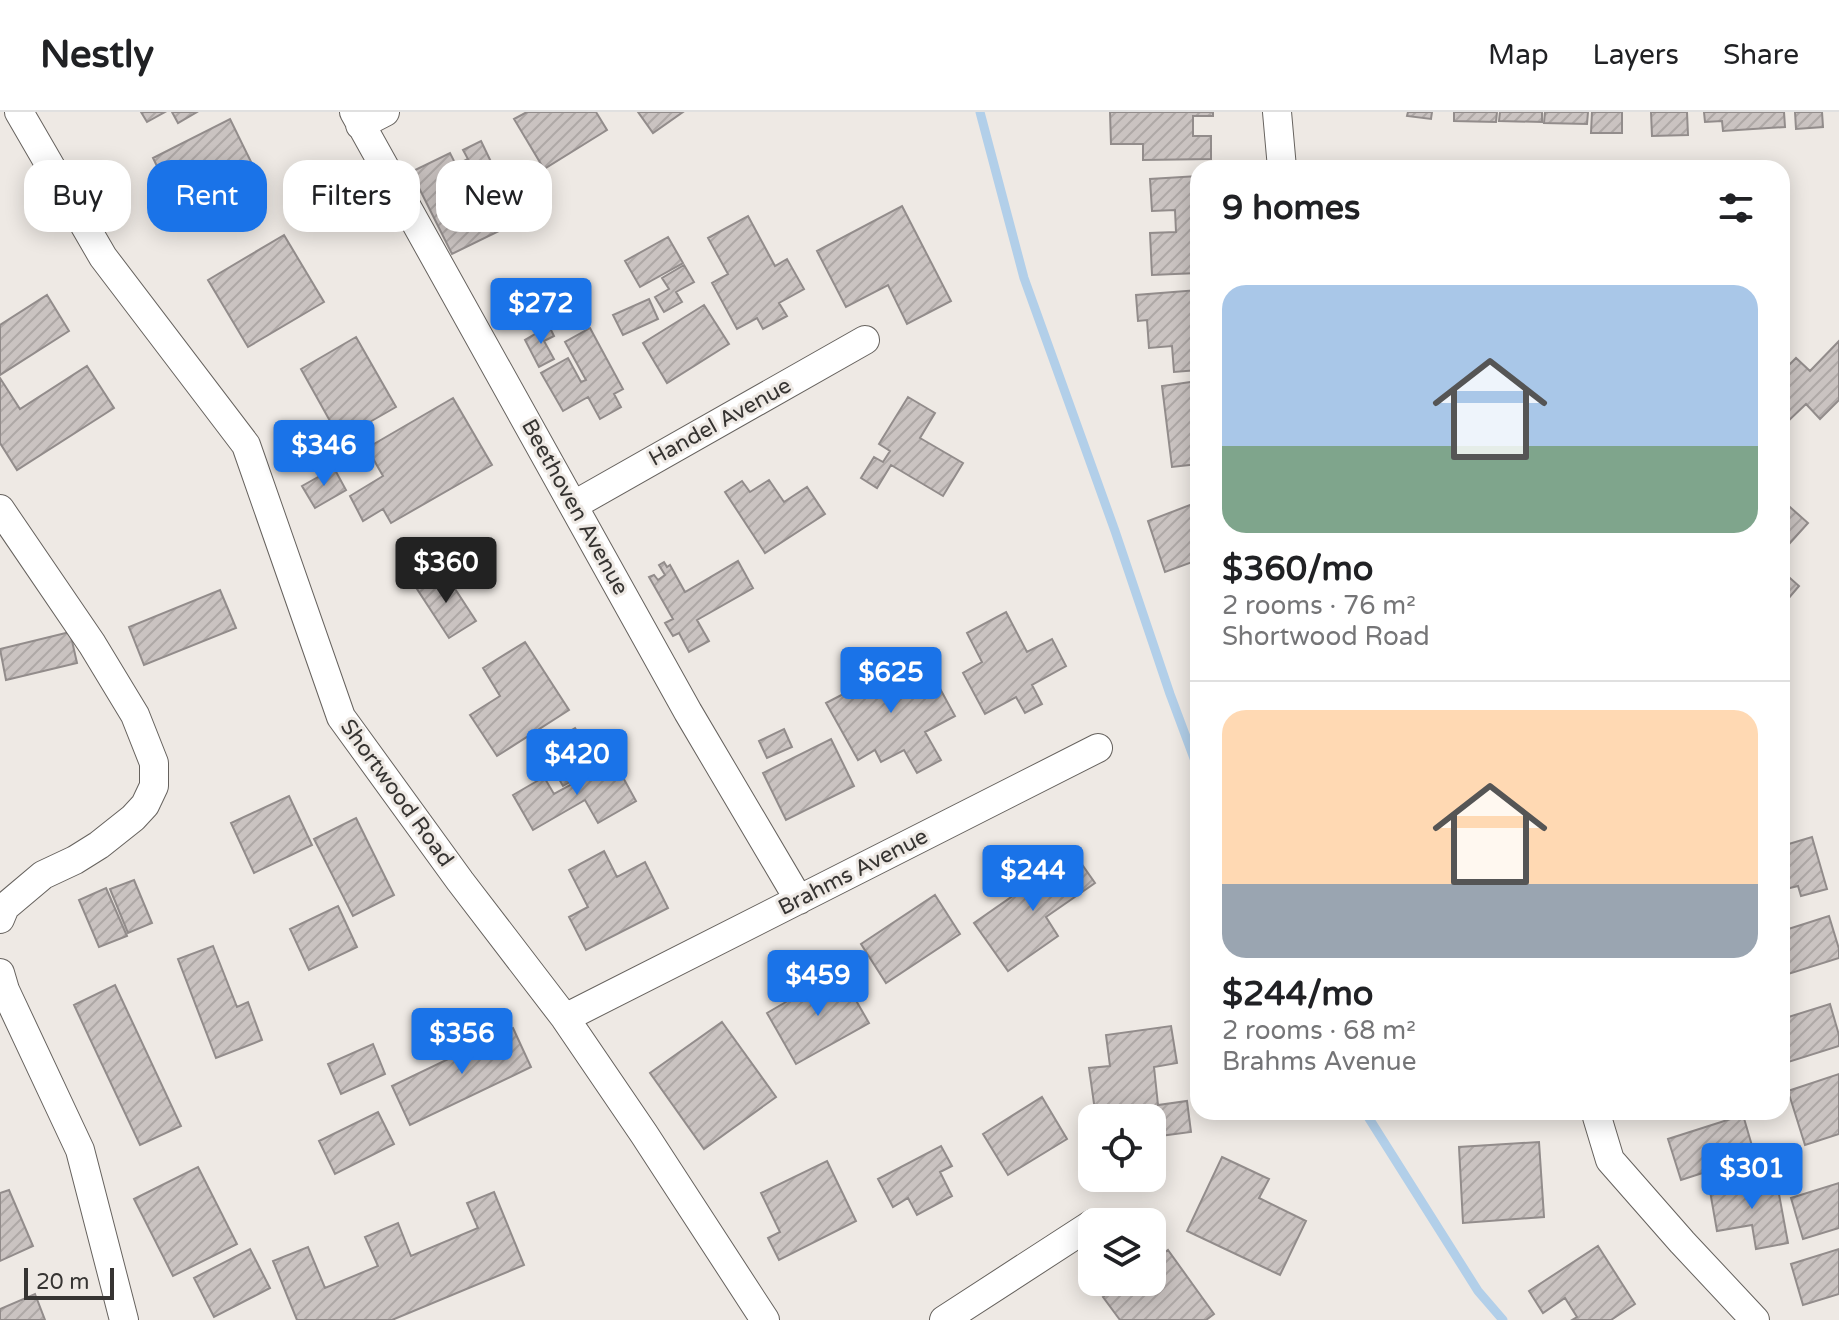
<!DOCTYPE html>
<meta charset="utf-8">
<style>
:root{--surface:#fff;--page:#f6f6f6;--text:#202124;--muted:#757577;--line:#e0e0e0;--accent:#1a73e8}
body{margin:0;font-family:"Varela Round",sans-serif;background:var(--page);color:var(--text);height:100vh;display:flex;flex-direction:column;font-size:30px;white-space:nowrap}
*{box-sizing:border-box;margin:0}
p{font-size:26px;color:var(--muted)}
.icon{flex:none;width:44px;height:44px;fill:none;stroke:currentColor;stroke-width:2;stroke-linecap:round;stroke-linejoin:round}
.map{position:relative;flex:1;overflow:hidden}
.panel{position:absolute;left:1190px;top:48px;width:600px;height:960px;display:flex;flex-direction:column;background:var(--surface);border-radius:24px;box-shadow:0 4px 20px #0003}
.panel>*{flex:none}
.banner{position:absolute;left:24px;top:48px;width:760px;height:72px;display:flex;gap:16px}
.fabs{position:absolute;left:1078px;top:992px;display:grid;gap:16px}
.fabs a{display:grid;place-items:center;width:88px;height:88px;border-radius:16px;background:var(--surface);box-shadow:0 4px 20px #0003;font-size:40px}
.scale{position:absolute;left:24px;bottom:20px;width:90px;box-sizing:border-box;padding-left:8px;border:4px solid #363432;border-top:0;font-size:22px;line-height:28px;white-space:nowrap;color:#363432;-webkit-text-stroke:6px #eee9e4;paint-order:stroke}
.price{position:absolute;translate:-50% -68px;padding:0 18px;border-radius:8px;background:var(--accent);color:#fff;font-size:26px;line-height:52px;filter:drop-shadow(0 2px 4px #0008)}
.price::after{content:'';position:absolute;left:50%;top:48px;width:24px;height:18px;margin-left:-12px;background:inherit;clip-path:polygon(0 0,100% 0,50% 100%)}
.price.on{background:#222;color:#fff}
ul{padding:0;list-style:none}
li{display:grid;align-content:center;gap:16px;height:424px;padding:0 32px}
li+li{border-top:2px solid var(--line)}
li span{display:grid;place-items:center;height:248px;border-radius:24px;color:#555}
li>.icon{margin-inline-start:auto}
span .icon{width:144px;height:144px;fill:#fffc;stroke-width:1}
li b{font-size:34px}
h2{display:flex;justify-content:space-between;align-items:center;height:96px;padding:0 32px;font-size:34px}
.pill{padding:0 28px;border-radius:24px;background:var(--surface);box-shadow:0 4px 20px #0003;font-size:28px;line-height:72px}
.pill.on{background:var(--accent);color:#fff}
header{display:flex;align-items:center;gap:48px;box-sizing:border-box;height:112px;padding:0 40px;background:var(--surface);border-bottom:2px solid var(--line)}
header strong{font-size:38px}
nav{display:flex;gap:44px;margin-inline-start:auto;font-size:28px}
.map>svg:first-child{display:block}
</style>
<header>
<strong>Nestly</strong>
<nav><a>Map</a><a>Layers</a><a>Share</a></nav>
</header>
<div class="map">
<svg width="1839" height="1208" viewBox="0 0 1839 1208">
<defs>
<pattern id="building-hatch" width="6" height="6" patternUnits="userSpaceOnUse" patternTransform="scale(2)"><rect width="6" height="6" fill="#cac3c1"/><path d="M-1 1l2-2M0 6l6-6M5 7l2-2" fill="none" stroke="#aea8a6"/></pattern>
</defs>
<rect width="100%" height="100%" fill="#eee9e4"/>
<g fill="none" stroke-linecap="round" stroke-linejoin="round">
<path stroke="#b2cfe9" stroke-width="9" d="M 980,0 L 1024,166 L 1115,419 L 1170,582 L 1198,657
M 1365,1000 L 1478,1179 L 1503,1208"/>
</g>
<path fill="url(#building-hatch)" stroke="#928c8b" stroke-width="2" d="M 141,0 L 165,0 L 147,10 Z
M 172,0 L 197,0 L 178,11 Z
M 527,0 L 596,0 L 607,18 L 544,57 L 514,7 Z
M 638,0 L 683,0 L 653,21 Z
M 1110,0 L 1213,0 L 1213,4 L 1193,4 L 1193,24 L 1211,24 L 1211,47 L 1143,48 L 1143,32 L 1111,32 Z
M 1408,0 L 1432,0 L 1431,7 L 1407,4 Z
M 1454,0 L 1497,0 L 1496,10 L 1454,9 Z
M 1500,0 L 1542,0 L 1542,10 L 1499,9 Z
M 1545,0 L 1588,0 L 1587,12 L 1544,11 Z
M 1592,0 L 1622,0 L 1622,21 L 1591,21 Z
M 1651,0 L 1687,0 L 1688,23 L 1652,24 Z
M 1704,0 L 1784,0 L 1785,15 L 1723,19 L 1722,9 L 1705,10 Z
M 1795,0 L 1822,0 L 1823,15 L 1796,17 Z
M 230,7 L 259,66 L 181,104 L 153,46 Z
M 481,29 L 506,81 L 489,89 L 503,117 L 452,142 L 411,60 L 450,41 L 456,53 L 468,47 L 463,38 Z
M 1198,64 L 1198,161 L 1152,163 L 1150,121 L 1176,120 L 1175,98 L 1152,99 L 1150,67 Z
M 902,94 L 951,189 L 907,212 L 888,173 L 846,195 L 817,139 Z
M 748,104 L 775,154 L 787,147 L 804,177 L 779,191 L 787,204 L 763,217 L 757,206 L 737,217 L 712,171 L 728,162 L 708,126 Z
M 284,123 L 324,190 L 248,235 L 208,168 Z
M 668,125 L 683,151 L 640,175 L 625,149 Z
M 684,153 L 694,170 L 676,180 L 682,190 L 664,200 L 655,185 L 669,177 L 662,166 Z
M 1198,178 L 1198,258 L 1174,260 L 1172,234 L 1149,236 L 1147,208 L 1138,209 L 1136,183 Z
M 47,183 L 69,219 L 0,263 L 0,213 Z
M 649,187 L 658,207 L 623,223 L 613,203 Z
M 704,193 L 729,232 L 667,271 L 643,231 Z
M 549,214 L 554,224 L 544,229 L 554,247 L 539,255 L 525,228 Z
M 590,216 L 623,277 L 614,282 L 621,295 L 600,307 L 588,285 L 563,299 L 541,261 L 568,246 L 581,270 L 586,268 L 565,230 Z
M 356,225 L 396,295 L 340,327 L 301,257 Z
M 1839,229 L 1839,288 L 1820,307 L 1806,292 L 1782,315 L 1782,260 L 1796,246 L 1810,259 Z
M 87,254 L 114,296 L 17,358 L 0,331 L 0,266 L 20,297 Z
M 1198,269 L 1198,352 L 1172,355 L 1162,274 Z
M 908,285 L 935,301 L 920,326 L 963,351 L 943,384 L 891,353 L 877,376 L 861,366 L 874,345 L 883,350 L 890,339 L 879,332 Z
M 453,286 L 492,353 L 391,411 L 383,397 L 363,409 L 350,384 L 383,364 L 367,336 Z
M 334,356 L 346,378 L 315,396 L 302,374 Z
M 769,368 L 784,390 L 807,375 L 825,402 L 765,441 L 725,380 L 742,369 L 750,380 Z
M 1782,388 L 1808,411 L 1782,440 Z
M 1198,390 L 1198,428 L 1192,429 L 1198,448 L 1165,460 L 1148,409 Z
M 738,449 L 753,476 L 697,508 L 709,529 L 689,540 L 679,521 L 673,524 L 665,511 L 673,507 L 649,465 L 654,463 L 658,468 L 665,463 L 659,453 L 664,450 L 667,455 L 670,453 L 685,480 Z
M 1782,459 L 1799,474 L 1782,494 Z
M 444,460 L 476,509 L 449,526 L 417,477 Z
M 220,478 L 236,516 L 144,553 L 129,515 Z
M 1006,500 L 1027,540 L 1052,527 L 1066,554 L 1032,573 L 1042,592 L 1025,601 L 1016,585 L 985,602 L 963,561 L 982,550 L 967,521 Z
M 70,520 L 77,551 L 6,568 L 0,537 Z
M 525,530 L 569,598 L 497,644 L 470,603 L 500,584 L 483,556 Z
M 887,541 L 894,553 L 884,559 L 892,574 L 900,569 L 903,575 L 931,560 L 955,604 L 925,620 L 941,648 L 917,661 L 904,638 L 881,650 L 875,638 L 858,648 L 826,591 L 855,576 L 848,563 Z
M 575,616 L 597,654 L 563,674 L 541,636 Z
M 784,617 L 792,635 L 767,646 L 759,629 Z
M 831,627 L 854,674 L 786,708 L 763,661 Z
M 614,649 L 636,689 L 598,711 L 585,688 L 533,718 L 513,683 L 544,665 L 554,682 Z
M 289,684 L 312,733 L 254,761 L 231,711 Z
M 356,706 L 394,783 L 353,804 L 314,727 Z
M 1812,725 L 1827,777 L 1801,784 L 1798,774 L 1782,778 L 1782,734 Z
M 604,739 L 617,765 L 645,750 L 668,796 L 586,838 L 569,805 L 588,795 L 569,758 Z
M 1074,741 L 1095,771 L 1046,805 L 1058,824 L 1008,859 L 974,811 Z
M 134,768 L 152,811 L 128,821 L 110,777 Z
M 106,776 L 127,824 L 99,835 L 79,788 Z
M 935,783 L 960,822 L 886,871 L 861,832 Z
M 338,794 L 357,835 L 309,858 L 290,817 Z
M 1829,804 L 1839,837 L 1839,846 L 1782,864 L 1782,819 Z
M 213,834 L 237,895 L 248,890 L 262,928 L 216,946 L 178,847 Z
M 839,859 L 869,911 L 796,952 L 767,901 Z
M 115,873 L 181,1014 L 140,1033 L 74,893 Z
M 1830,892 L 1839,923 L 1839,934 L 1782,952 L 1782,907 Z
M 722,910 L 776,985 L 704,1037 L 650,961 Z
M 1171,914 L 1177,951 L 1154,955 L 1158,993 L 1187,989 L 1191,1020 L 1152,1025 L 1152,1006 L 1096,1006 L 1089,956 L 1110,954 L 1106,923 Z
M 513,916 L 531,955 L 410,1013 L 392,974 Z
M 373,932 L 385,962 L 341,982 L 328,952 Z
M 1839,962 L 1839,1022 L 1805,1033 L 1788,979 Z
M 1042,985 L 1067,1027 L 1008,1063 L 983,1022 Z
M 378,1000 L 394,1032 L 335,1062 L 319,1029 Z
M 1743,1003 L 1755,1044 L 1681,1068 L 1668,1027 Z
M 1539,1030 L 1544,1105 L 1463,1111 L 1459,1035 Z
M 941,1034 L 952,1054 L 940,1060 L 952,1084 L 917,1103 L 908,1086 L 893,1095 L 878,1067 Z
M 1222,1045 L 1269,1067 L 1259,1086 L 1306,1109 L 1280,1163 L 1187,1119 Z
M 827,1049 L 856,1109 L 779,1148 L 768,1126 L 780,1120 L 761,1081 Z
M 198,1055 L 237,1132 L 173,1164 L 134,1087 Z
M 1776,1066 L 1788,1131 L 1756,1137 L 1752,1113 L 1717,1119 L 1710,1079 Z
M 1839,1071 L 1839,1116 L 1803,1127 L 1791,1086 Z
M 9,1078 L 33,1134 L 0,1149 L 0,1081 Z
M 494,1080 L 524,1153 L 392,1208 L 297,1208 L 273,1149 L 308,1135 L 325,1176 L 378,1154 L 365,1125 L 398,1111 L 411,1144 L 478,1116 L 467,1091 Z
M 1598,1134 L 1635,1192 L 1611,1208 L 1572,1208 L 1577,1205 L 1565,1186 L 1543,1201 L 1529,1179 Z
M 250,1137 L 270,1176 L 214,1205 L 194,1166 Z
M 1839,1137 L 1839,1182 L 1803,1193 L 1791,1152 Z
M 1168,1138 L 1214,1202 L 1206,1208 L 1120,1208 L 1103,1185 L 1124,1170 L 1152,1170 L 1152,1150 Z
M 35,1182 L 45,1208 L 0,1208 L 0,1197 Z"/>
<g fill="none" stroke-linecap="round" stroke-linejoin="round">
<g stroke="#66625e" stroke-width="30">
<path id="street" d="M 19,0 L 103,145 L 246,333 L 341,605 L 460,769 L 565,906 L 644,1022 L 765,1208
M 354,0 L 688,600 L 799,788
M 1277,0 L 1282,56
M 360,13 L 385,0
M 574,393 L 865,228
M 0,397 L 92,532 L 135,603 L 154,651 L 154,674 L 145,693 L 133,706 L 99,733 L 75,748 L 43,763 L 5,795 L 0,807
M 0,861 L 5,878 L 80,1038 L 124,1208
M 565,906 L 1098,636
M 1597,1000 L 1597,1005 L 1610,1048 L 1682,1130 L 1755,1208
M 944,1208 L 1092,1112"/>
</g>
<use href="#street" stroke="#fff" stroke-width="28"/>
</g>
<g text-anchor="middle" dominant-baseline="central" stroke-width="6" stroke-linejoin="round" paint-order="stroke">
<g font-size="22" fill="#363432" stroke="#eee9e4">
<text transform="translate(720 310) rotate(-29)">Handel Avenue</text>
<text transform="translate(575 395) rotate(61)">Beethoven Avenue</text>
<text transform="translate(397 681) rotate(54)">Shortwood Road</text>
<text transform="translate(853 760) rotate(-27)">Brahms Avenue</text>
</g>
</g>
</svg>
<div class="fabs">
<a><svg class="icon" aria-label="locate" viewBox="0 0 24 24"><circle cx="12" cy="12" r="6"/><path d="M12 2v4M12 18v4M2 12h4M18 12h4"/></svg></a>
<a><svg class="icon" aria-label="layers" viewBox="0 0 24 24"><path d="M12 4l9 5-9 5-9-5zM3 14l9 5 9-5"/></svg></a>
</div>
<div class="scale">20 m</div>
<b class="price" style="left:541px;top:234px">$272</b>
<b class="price" style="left:324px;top:376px">$346</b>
<b class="price on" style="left:446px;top:493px">$360</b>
<b class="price" style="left:891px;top:603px">$625</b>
<b class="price" style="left:577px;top:685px">$420</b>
<b class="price" style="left:1033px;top:801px">$244</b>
<b class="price" style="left:818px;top:906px">$459</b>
<b class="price" style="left:462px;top:964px">$356</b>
<b class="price" style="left:1752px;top:1099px">$301</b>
<div class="banner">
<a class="pill">Buy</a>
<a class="pill on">Rent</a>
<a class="pill">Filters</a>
<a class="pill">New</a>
</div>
<section class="panel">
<h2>9 homes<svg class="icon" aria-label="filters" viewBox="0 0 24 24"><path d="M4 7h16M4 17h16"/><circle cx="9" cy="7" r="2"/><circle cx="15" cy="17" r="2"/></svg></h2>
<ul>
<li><span style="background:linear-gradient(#a9c7e8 65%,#7fa58c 0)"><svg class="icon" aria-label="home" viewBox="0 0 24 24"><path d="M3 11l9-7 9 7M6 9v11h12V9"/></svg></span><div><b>$360/mo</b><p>2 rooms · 76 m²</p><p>Shortwood Road</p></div></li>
<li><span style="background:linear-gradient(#ffd9b3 70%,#9aa5b1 0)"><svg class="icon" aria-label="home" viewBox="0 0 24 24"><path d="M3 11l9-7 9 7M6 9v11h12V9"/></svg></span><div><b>$244/mo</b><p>2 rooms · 68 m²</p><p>Brahms Avenue</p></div></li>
</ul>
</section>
</div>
